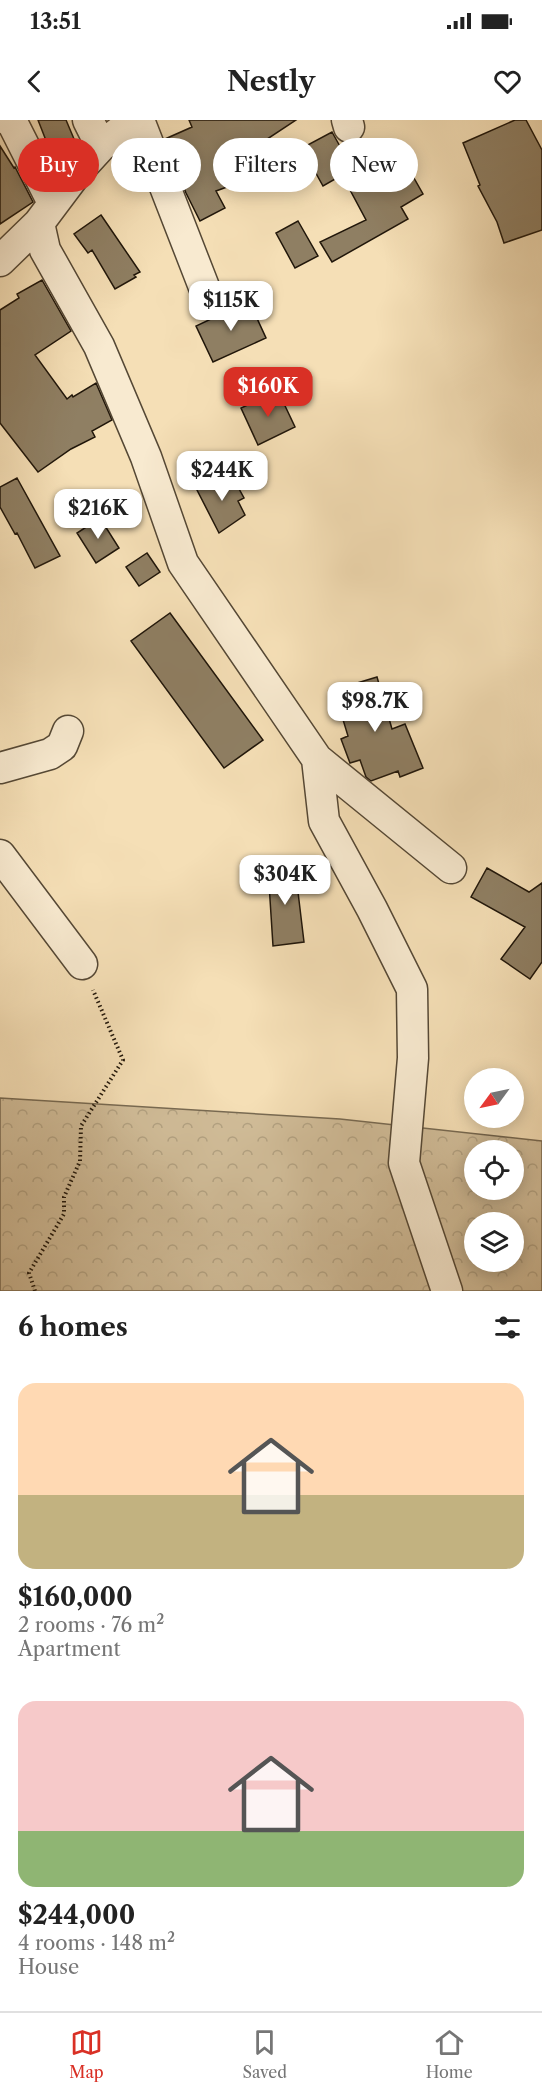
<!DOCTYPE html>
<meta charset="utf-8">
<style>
:root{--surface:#fff;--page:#f2f2f2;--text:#222;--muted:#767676;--line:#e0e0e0;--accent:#d93025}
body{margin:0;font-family:"Libre Caslon Text",serif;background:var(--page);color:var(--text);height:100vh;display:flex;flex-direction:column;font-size:22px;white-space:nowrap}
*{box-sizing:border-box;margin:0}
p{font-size:20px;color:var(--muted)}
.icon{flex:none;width:33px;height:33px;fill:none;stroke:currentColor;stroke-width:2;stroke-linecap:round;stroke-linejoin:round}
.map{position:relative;height:1171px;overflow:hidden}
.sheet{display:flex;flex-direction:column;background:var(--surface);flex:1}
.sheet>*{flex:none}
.hud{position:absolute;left:18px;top:18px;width:507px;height:54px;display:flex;gap:12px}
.needle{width:39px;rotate:237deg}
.buttons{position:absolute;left:464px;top:948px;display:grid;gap:12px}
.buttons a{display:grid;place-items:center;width:60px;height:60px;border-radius:50%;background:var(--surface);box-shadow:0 3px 15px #0003;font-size:30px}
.price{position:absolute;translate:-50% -51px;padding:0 14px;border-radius:12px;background:#fff;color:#222;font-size:20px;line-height:39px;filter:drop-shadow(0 2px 3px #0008)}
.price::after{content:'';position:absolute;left:50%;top:36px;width:18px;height:14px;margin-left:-9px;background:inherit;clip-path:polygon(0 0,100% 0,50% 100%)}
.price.on{background:var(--accent);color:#fff}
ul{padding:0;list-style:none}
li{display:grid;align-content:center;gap:12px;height:318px;padding:0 18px}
li span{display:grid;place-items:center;height:186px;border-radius:18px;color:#555}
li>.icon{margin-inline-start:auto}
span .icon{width:108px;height:108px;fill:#fffc;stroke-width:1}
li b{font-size:26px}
h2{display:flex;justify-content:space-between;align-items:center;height:72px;padding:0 18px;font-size:26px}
.chip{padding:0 21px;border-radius:27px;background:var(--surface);box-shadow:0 3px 15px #0003;font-size:21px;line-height:54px}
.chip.on{background:var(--accent);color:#fff}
.status{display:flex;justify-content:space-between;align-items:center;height:42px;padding:0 30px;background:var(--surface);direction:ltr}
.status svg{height:16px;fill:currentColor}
header{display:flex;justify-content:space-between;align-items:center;height:78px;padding:0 18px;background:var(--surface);font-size:27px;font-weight:800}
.tabs{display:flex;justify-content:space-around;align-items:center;height:84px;border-top:2px solid var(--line);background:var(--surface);font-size:16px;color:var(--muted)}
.tabs a{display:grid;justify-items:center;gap:3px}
.tabs .on{color:var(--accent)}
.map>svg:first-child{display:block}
</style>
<div class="status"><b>13:51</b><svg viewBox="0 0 49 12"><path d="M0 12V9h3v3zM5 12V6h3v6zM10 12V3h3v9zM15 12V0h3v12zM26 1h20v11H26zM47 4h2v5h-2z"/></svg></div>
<header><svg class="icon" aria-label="back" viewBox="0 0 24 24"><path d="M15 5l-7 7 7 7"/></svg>Nestly<svg class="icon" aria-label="heart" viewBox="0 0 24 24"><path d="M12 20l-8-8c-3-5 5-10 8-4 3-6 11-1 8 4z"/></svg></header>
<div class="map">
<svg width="542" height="1171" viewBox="0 0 542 1171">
<defs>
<pattern id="park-crowns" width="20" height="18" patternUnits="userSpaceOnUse" patternTransform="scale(1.5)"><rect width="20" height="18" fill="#d1bd99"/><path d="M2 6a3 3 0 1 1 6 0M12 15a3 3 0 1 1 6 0" fill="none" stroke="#b3a282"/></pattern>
</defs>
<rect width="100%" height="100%" fill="#f5dfb6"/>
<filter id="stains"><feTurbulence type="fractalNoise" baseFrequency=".00333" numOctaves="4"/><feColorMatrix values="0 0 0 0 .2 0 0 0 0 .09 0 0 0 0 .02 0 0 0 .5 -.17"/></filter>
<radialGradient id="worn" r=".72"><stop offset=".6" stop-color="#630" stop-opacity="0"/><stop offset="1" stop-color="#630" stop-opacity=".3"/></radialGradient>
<path fill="url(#park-crowns)" stroke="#786a52" stroke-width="1.5" fill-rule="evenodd" d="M 0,978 L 340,999 L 542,1021 L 542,1171 L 0,1171 ZM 474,1030 L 513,1030 L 513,1070 L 474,1070 ZM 474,1102 L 513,1102 L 513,1142 L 474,1142 Z"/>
<path fill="#8f7f63" stroke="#20160a" stroke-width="1.5" d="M 38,0 L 66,0 L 77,26 L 70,34 L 54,41 Z
M 189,0 L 296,0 L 240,37 L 230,41 L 238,63 L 216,71 L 225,88 L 200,101 L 186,73 L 165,19 L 192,7 Z
M 515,0 L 526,0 L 542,30 L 542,110 L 504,123 L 497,102 L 478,66 L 480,65 L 463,23 Z
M 332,12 L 351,46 L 394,23 L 423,74 L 401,87 L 408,99 L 332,142 L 320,122 L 366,100 L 342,55 L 323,66 L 302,28 Z
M 0,26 L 14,48 L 15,47 L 33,82 L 0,104 Z
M 134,35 L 145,63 L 132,69 L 120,41 Z
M 101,95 L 140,152 L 134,155 L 136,157 L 115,169 L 92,130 L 88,133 L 74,114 Z
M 298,101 L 318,136 L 295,148 L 276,113 Z
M 42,160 L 71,211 L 35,235 L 67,279 L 72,275 L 73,277 L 96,263 L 112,300 L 92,311 L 95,317 L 71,329 L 38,352 L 0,303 L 0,190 L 19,178 L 17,174 Z
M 249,181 L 266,218 L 213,242 L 196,206 Z
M 278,271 L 295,307 L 258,325 L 241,288 Z
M 218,357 L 222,364 L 233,358 L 244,378 L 238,381 L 245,395 L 219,413 L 196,368 Z
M 17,358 L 60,436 L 35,448 L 17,413 L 15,414 L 0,387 L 0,367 Z
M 100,398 L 119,428 L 96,443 L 77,413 Z
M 147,433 L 160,452 L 139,466 L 126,447 Z
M 170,493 L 263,620 L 224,648 L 131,521 Z
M 377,557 L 392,609 L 405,604 L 423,648 L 400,657 L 398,651 L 371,661 L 366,657 L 360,640 L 350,643 L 341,619 L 348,616 L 334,570 Z
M 298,746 L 300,771 L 298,772 L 304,822 L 273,826 L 268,748 Z
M 487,748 L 529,772 L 542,763 L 542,842 L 530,859 L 501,839 L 525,807 L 471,777 Z"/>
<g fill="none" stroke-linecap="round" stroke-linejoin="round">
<g stroke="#554835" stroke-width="33">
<path id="minor" d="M 8,0 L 12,2 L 53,83
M 88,0 L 101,26
M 139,0 L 204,167
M 347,0 L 349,7
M 39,103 L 45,130 L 99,226 L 146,337 L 183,443 L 317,639 L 324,701 L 372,789 L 412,869 L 413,938 L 404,1043 L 447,1171
M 0,141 L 39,103 L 78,51 L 101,26 L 135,0
M 317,639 L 451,748
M 0,648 L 50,634 L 62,626 L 68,611
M 0,735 L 82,844"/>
</g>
<path stroke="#20160a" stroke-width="4" stroke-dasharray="1.5 3" stroke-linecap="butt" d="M 35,1171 L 29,1153 L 64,1094 L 64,1077 L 80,1041 L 81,1006 L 123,940 L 93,870"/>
<use href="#minor" stroke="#f8ead0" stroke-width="30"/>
</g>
<rect width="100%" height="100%" filter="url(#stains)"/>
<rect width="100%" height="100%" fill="url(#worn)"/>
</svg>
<div class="buttons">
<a><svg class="needle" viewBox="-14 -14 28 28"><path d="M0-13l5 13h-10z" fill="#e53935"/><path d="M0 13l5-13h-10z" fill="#767676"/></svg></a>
<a><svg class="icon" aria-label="locate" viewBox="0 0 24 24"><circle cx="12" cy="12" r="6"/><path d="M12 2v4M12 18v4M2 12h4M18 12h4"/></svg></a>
<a><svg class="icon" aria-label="layers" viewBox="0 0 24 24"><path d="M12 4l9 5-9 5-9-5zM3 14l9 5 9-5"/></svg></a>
</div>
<b class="price" style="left:231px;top:212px">$115K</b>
<b class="price on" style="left:268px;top:298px">$160K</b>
<b class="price" style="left:222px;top:382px">$244K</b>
<b class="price" style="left:98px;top:420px">$216K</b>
<b class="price" style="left:375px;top:613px">$98.7K</b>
<b class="price" style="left:285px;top:786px">$304K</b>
<div class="hud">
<a class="chip on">Buy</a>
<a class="chip">Rent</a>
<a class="chip">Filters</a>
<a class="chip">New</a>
</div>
</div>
<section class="sheet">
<h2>6 homes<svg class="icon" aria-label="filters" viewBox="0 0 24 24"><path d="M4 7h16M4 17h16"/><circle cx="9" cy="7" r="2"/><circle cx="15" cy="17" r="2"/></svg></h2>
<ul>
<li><span style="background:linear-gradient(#ffd9b3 60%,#c2b280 0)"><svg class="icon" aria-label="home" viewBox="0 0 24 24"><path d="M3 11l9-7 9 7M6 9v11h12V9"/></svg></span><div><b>$160,000</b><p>2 rooms · 76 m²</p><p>Apartment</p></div></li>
<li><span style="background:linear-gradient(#f6c9c9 70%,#8fb573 0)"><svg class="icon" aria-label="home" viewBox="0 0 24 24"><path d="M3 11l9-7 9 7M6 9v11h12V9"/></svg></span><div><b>$244,000</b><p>4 rooms · 148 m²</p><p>House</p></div></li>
</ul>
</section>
<nav class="tabs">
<a class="on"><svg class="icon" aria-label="map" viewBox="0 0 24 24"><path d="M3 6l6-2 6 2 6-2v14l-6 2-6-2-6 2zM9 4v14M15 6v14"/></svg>Map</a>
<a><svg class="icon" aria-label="saved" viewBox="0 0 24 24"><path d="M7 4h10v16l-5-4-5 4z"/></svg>Saved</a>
<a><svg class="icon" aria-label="home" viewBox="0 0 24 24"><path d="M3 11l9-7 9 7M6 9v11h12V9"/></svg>Home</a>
</nav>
